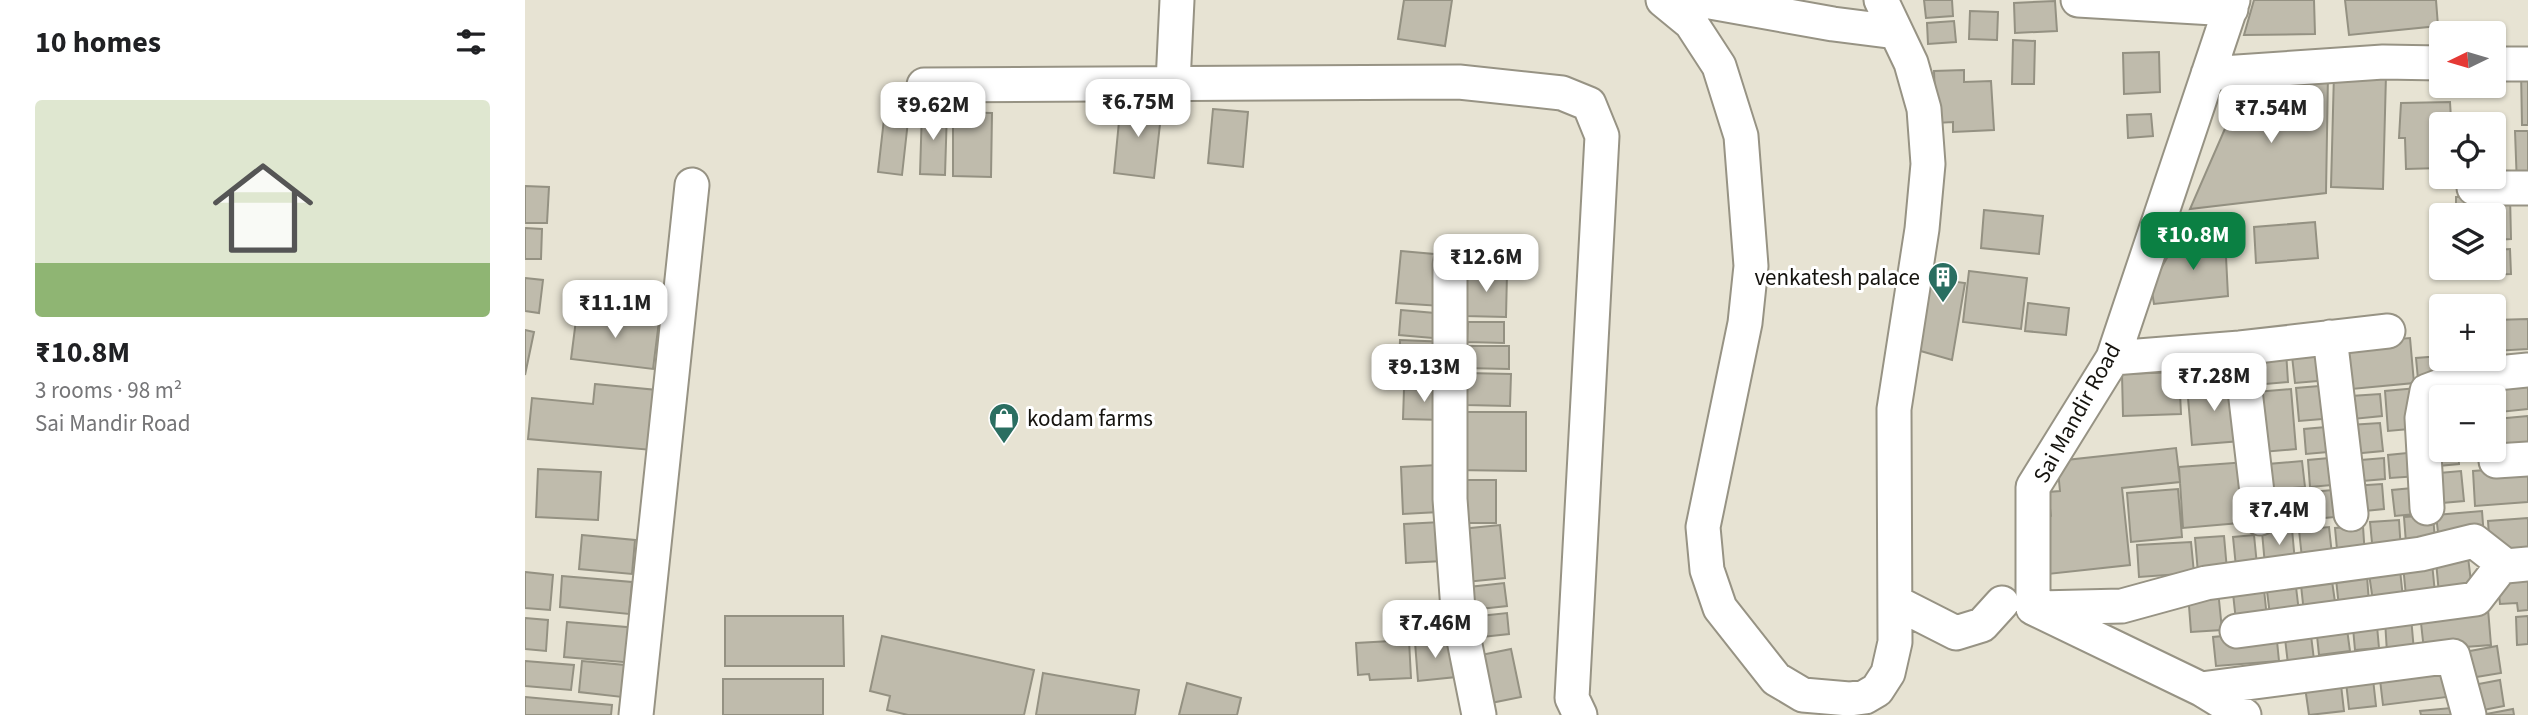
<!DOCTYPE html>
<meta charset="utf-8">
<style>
:root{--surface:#fff;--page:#f6f6f6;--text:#202124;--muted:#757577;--line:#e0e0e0;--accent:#0b8043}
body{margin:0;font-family:"Source Sans 3",sans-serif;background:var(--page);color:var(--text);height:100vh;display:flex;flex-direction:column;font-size:26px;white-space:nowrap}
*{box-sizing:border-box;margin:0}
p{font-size:23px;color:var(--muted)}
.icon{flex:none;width:38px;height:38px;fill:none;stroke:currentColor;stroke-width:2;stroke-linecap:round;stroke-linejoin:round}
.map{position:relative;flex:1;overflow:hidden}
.details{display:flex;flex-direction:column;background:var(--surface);width:525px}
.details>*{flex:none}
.needle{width:46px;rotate:265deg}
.fabs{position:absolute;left:1904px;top:21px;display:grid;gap:14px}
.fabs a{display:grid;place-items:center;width:77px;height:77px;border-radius:7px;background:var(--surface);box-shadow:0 2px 5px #0004;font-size:35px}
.price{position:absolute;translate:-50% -60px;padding:0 16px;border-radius:14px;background:#fff;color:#222;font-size:23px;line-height:46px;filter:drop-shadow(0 2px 4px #0008)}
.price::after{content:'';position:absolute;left:50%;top:42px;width:21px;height:16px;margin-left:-10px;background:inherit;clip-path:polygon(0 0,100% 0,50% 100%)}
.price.on{background:var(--accent);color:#fff}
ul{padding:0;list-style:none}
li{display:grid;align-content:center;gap:14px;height:371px;padding:0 35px}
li+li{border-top:2px solid var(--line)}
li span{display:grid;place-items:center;height:217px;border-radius:7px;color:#555}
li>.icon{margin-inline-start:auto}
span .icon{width:126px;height:126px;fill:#fffc;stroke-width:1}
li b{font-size:30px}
h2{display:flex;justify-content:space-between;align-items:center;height:84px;padding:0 35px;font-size:30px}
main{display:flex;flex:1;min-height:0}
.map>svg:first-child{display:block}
</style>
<main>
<section class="details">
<h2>10 homes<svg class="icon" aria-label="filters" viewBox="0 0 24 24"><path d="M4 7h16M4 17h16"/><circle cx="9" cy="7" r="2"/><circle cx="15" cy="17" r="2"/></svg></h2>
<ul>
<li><span style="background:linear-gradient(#dfe7d0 75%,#8fb573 0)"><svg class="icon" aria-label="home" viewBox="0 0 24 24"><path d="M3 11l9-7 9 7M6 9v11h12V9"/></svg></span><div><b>₹10.8M</b><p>3 rooms · 98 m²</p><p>Sai Mandir Road</p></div></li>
</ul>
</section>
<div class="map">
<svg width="2003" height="715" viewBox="0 0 2003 715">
<rect width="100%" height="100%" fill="#e7e3d3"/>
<path fill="#bfbbac" stroke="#949182" stroke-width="2" d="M 879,0 L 927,0 L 920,46 L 873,39 Z
M 1399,0 L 1427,0 L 1428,16 L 1401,18 Z
M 1729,0 L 1789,0 L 1790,34 L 1719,35 Z
M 1820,0 L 1911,0 L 1913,26 L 1824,35 Z
M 1530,1 L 1532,31 L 1490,33 L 1489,3 Z
M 1445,11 L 1473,12 L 1472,40 L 1444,39 Z
M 1429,21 L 1431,42 L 1403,44 L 1402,23 Z
M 1488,40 L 1510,41 L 1509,84 L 1487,84 Z
M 1634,52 L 1635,92 L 1599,94 L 1598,53 Z
M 1439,70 L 1439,82 L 1466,81 L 1469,130 L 1428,132 L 1428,122 L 1411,123 L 1409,71 Z
M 1996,70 L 2003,70 L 2003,125 L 1997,125 Z
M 1809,73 L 1861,75 L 1858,189 L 1806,187 Z
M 1803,74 L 1801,193 L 1665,209 L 1719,85 Z
M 596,101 L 637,106 L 629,178 L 589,173 Z
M 1925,102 L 1926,119 L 1956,118 L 1956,124 L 1916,124 L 1916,168 L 1881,169 L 1880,138 L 1874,138 L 1876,103 Z
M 397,109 L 422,110 L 420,175 L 395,174 Z
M 688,109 L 723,112 L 718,167 L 683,163 Z
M 360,110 L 384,112 L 377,175 L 353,172 Z
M 428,112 L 467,113 L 466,177 L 428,176 Z
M 1626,114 L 1628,136 L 1603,138 L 1602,115 Z
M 1990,131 L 2003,131 L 2003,185 L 1992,186 Z
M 0,186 L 24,187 L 22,223 L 0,223 Z
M 1985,195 L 1986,239 L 1969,240 L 1969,215 L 1931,215 L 1931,197 Z
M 1459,210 L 1518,216 L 1514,254 L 1456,248 Z
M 1790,222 L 1793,258 L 1731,263 L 1729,227 Z
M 0,228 L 17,229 L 16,259 L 0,259 Z
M 1700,237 L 1703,296 L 1629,304 L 1626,286 L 1651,242 Z
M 1985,249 L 1986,274 L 1933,276 L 1933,268 L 1969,268 L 1969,250 Z
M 876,251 L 920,255 L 916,306 L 871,303 Z
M 1444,271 L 1502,278 L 1496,329 L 1438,322 Z
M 941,272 L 982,273 L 981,317 L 940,316 Z
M 0,278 L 18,280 L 14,313 L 0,311 Z
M 1403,278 L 1440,283 L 1427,360 L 1392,350 Z
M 1503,303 L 1544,308 L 1541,335 L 1500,331 Z
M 876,310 L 921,314 L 919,339 L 874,335 Z
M 52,312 L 134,321 L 128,369 L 46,359 Z
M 2003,319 L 2003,349 L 1969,351 L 1969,320 Z
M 943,322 L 979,322 L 979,343 L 942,342 Z
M 0,330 L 9,332 L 0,375 Z
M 1885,338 L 1889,383 L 1816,390 L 1812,344 Z
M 875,340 L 924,342 L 923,376 L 874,375 Z
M 1801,344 L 1804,380 L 1770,383 L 1766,347 Z
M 940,346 L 984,346 L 984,369 L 939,368 Z
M 1761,351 L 1763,382 L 1729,385 L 1726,354 Z
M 1916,356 L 1921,359 L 1922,376 L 1893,379 L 1891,358 Z
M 1654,372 L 1656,414 L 1598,416 L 1597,374 Z
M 941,373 L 986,374 L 985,406 L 941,405 Z
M 1712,382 L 1716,441 L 1667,445 L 1662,386 Z
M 1968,382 L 1969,412 L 1969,397 L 1932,397 Z
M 2003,382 L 2003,409 L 1975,412 L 1972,384 Z
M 70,384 L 132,390 L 127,450 L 3,439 L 7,398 L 68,404 Z
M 1806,385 L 1809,418 L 1774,421 L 1771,388 Z
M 1892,388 L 1895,428 L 1863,431 L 1860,391 Z
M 879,389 L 920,390 L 919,420 L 878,419 Z
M 1766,389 L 1771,449 L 1737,452 L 1731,392 Z
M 1855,394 L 1857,416 L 1828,419 L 1826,396 Z
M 930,412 L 1001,412 L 1001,471 L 929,470 Z
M 2003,416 L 2003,447 L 1974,449 L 1971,419 Z
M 1855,423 L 1858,451 L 1827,454 L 1824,425 Z
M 1812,426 L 1814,451 L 1781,454 L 1779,429 Z
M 1916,442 L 1916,450 L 1933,450 L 1934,464 L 1903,467 L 1901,443 Z
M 1651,448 L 1655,482 L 1597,488 L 1605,565 L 1523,574 L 1517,521 L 1526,516 L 1523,492 L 1535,491 L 1532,461 Z
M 1892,452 L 1894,476 L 1865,478 L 1863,455 Z
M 1815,457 L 1818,484 L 1785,487 L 1783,460 Z
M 1859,458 L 1860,479 L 1826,482 L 1824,461 Z
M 1777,461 L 1780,487 L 1745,490 L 1743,464 Z
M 1722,462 L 1726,522 L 1658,528 L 1654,467 Z
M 912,465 L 914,512 L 878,514 L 876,467 Z
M 2003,467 L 2003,502 L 1950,506 L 1948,471 Z
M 13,469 L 76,472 L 73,520 L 11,517 Z
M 1936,471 L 1939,501 L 1906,504 L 1903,474 Z
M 931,480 L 971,480 L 971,523 L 931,523 Z
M 1857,484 L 1859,509 L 1830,512 L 1827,486 Z
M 1898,487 L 1901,513 L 1870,516 L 1867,490 Z
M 1653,489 L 1657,537 L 1606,542 L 1602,493 Z
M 1818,489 L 1820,516 L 1789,519 L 1787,492 Z
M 1782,495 L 1785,526 L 1747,529 L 1745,499 Z
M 1957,511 L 1959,537 L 1914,541 L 1911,515 Z
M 1908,515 L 1910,541 L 1881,543 L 1879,517 Z
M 2003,518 L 2003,548 L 1965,551 L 1963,521 Z
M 1874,520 L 1876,551 L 1848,553 L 1845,522 Z
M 916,522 L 918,561 L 881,563 L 879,524 Z
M 975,525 L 980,578 L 941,582 L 936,529 Z
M 1838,526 L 1840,557 L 1813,560 L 1810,528 Z
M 1804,527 L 1807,555 L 1777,558 L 1774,530 Z
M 1767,529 L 1770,562 L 1740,565 L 1737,532 Z
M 57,535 L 110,540 L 107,574 L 54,569 Z
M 1729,535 L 1732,565 L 1711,567 L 1708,537 Z
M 1699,536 L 1702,570 L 1673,573 L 1670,538 Z
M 1666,542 L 1669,573 L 1614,577 L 1612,545 Z
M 1943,557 L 1947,590 L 1914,594 L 1911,561 Z
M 1907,563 L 1910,593 L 1881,596 L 1878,565 Z
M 1875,570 L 1878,598 L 1848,601 L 1844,574 Z
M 0,572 L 28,575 L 25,610 L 0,608 Z
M 2003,573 L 2003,610 L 1993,611 L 1992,603 L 1975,604 L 1972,576 Z
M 37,576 L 107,582 L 104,614 L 35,607 Z
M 1842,576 L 1844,603 L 1814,607 L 1811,579 Z
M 1738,580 L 1742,618 L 1711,621 L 1707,584 Z
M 1807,581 L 1811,609 L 1779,613 L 1776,585 Z
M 979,583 L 982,606 L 946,610 L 944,587 Z
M 1771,587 L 1774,612 L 1745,615 L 1742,591 Z
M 1693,590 L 1697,630 L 1666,632 L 1663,593 Z
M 1963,609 L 1966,645 L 1899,650 L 1895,614 Z
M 982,613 L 984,634 L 948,638 L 946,617 Z
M 200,616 L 318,616 L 319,666 L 200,666 Z
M 2003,616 L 2003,644 L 1992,645 L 1991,617 Z
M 1886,617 L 1889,651 L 1862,653 L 1860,620 Z
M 0,618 L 23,620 L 21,651 L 0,649 Z
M 42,622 L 113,628 L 110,663 L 39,657 Z
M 1821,622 L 1825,651 L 1794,655 L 1791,626 Z
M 1852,626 L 1854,648 L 1830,650 L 1828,628 Z
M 1785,627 L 1789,660 L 1763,664 L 1759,630 Z
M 1751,631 L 1754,661 L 1691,666 L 1688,637 Z
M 357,636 L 509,670 L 499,715 L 383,715 L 362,710 L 365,696 L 345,691 Z
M 927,638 L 931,677 L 893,681 L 890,642 Z
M 884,640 L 886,678 L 845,680 L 844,674 L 833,675 L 831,643 Z
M 1972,646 L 1976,673 L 1939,679 L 1934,653 Z
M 986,649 L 996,697 L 961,704 L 951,656 Z
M 0,661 L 49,665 L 46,690 L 0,686 Z
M 57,661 L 100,665 L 97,697 L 54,692 Z
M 1918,663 L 1922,697 L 1858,705 L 1854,671 Z
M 518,673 L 614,690 L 610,715 L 511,715 Z
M 1815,676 L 1819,711 L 1784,715 L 1779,680 Z
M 198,679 L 298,679 L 298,715 L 198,715 Z
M 1848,679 L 1851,706 L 1824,709 L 1821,682 Z
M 1975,680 L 1979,706 L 1948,712 L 1943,686 Z
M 662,683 L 716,698 L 712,715 L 654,715 Z
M 0,697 L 87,705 L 86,715 L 0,715 Z
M 1926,708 L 1927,715 L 1896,715 L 1895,711 Z
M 1988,709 L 1989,715 L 1956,715 Z"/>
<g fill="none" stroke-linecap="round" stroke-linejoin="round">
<g stroke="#979384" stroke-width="37">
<path id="street" d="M 1138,0 L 1166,23 L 1194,66 L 1216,136 L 1226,266 L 1220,323 L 1178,527 L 1182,570 L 1195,608 L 1251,679 L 1278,695 L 1324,699 L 1340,697 L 1352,690 L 1363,673 L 1370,642 L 1369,409 L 1397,229 L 1403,164 L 1399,109 L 1386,63 L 1356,0
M 1174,0 L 1308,24 L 1371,32
M 1553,0 L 1706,9
M 1708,0 L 1588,358 L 1508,487 L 1508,608 L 1676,689 L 1719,715
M 1969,64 L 2003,64
M 1683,74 L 1858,62 L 1916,63
M 648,83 L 652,0
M 399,85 L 934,82 L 1037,93 L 1064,104 L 1077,136 L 1047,698 L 1055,715
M 1949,188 L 2003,188
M 925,264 L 925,499 L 933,610 L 954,715
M 1805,337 L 1826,514
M 1715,348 L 1735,518
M 1588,358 L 1715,348 L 1863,331
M 1971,461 L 2003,459
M 1902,508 L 1897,418 L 1902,391 L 1942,376 L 2003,370
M 1370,602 L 1431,633 L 1457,625 L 1477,603
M 1514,608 L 1597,606 L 1681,583 L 1896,554 L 1949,541 L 1981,566 L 2003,564
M 1712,631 L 1951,599 L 1978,564
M 1676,689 L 1928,656 L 1944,715
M 111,715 L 167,185"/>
</g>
<use href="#street" stroke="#fff" stroke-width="33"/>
</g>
<defs>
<g id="building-pin" transform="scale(1.575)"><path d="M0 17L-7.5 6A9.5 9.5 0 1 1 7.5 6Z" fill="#2a6e61" stroke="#fff"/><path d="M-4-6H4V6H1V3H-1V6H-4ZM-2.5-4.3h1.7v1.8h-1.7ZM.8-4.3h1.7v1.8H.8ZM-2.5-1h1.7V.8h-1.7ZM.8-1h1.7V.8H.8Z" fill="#fff"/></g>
<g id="shop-pin" transform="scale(1.575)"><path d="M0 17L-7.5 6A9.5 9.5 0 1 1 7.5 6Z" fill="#2a6e61" stroke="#fff"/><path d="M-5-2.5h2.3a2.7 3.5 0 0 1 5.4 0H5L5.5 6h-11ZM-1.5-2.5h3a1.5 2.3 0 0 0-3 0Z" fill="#fff"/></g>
</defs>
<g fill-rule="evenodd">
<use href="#building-pin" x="1418" y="277"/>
<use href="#shop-pin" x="479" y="418"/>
</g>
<g text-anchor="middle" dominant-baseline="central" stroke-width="6" stroke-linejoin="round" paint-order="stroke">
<g font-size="23" fill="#15130e" stroke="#fff" text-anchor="end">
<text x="1395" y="277">venkatesh palace</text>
<text x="502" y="418" text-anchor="start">kodam farms</text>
</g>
<g font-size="23" fill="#15130e" stroke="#fff">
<text transform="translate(1552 413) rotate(-61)">Sai Mandir Road</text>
</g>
</g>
</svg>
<div class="fabs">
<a><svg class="needle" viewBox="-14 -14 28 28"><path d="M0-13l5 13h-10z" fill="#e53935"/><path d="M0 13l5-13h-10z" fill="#757577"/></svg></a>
<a><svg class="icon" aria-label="locate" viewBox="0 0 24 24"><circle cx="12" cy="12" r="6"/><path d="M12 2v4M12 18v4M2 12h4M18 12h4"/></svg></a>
<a><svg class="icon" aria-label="layers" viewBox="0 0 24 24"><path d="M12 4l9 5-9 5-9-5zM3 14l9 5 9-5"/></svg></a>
<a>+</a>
<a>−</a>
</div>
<b class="price" style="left:613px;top:139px">₹6.75M</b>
<b class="price" style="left:408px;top:142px">₹9.62M</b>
<b class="price" style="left:1746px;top:145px">₹7.54M</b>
<b class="price on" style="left:1668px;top:272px">₹10.8M</b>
<b class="price" style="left:961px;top:294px">₹12.6M</b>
<b class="price" style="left:90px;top:340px">₹11.1M</b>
<b class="price" style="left:899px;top:404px">₹9.13M</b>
<b class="price" style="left:1689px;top:413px">₹7.28M</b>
<b class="price" style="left:1754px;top:547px">₹7.4M</b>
<b class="price" style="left:910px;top:660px">₹7.46M</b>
</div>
</main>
